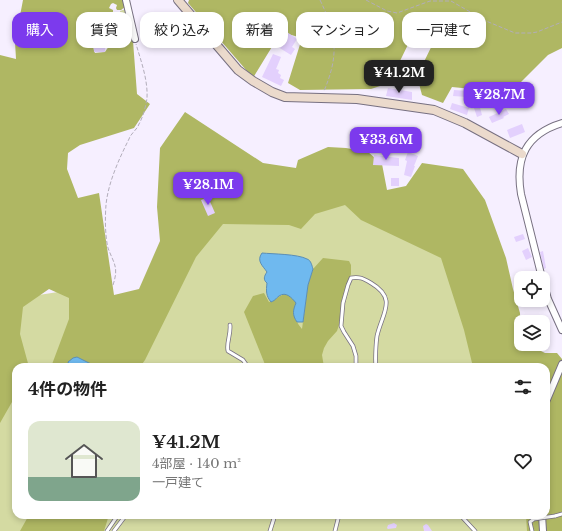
<!DOCTYPE html>
<html lang="ja">
<meta charset="utf-8">
<style>
:root{--surface:#fff;--page:#f2f2f2;--text:#222;--muted:#767676;--line:#e0e0e0;--accent:#7c3aed}
body{margin:0;font-family:"Libre Baskerville","Noto Sans JP",serif;background:var(--page);color:var(--text);height:100vh;display:flex;flex-direction:column;font-size:15px;white-space:nowrap}
*{box-sizing:border-box;margin:0}
p{font-size:13px;color:var(--muted)}
.icon{flex:none;width:22px;height:22px;fill:none;stroke:currentColor;stroke-width:2;stroke-linecap:round;stroke-linejoin:round}
.map{position:relative;flex:1;overflow:hidden}
.panel{position:absolute;left:12px;top:363px;width:538px;height:156px;display:flex;flex-direction:column;background:var(--surface);border-radius:12px;box-shadow:0 2px 6px #0003}
.panel>*{flex:none}
.guide{position:absolute;left:12px;top:12px;width:538px;height:36px;display:flex;gap:8px}
.tools{position:absolute;left:514px;top:271px;display:grid;gap:8px}
.tools a{display:grid;place-items:center;width:36px;height:36px;border-radius:8px;background:var(--surface);box-shadow:0 2px 6px #0003;font-size:20px}
.price{position:absolute;translate:-50% -34px;padding:0 9px;border-radius:8px;background:var(--accent);color:#fff;font-size:13px;line-height:26px;filter:drop-shadow(0 1px 2px #0008)}
.price::after{content:'';position:absolute;left:50%;top:24px;width:12px;height:9px;margin-left:-6px;background:inherit;clip-path:polygon(0 0,100% 0,50% 100%)}
.price.current{background:#222;color:#fff}
ul{padding:0;list-style:none}
li{display:flex;align-items:center;gap:12px;height:100px;padding:0 16px}
li+li{border-top:1px solid var(--line)}
li span{display:grid;place-items:center;flex:none;width:112px;height:80px;border-radius:12px;color:#555}
li>.icon{margin-inline-start:auto}
span .icon{width:48px;height:48px;fill:#fffc;stroke-width:1}
li b{font-size:17px}
h2{display:flex;justify-content:space-between;align-items:center;height:48px;padding:0 16px;font-size:17px}
.pill{padding:0 14px;border-radius:12px;background:var(--surface);box-shadow:0 2px 6px #0003;font-size:14px;line-height:36px}
.pill.current{background:var(--accent);color:#fff}
.map>svg:first-child{display:block}
</style>
<div class="map">
<svg width="562" height="531" viewBox="0 0 562 531">
<rect width="100%" height="100%" fill="#f6efff"/>
<path fill="#d4daa2" d="M 126,9 L 130,35 L 123,36 L 120,11 Z
M 196,176 L 394,205 L 521,344 L 540,367 L 16,367 L 16,515 L 546,515 L 562,531 L 0,531 L 0,298 L 26,297 L 58,292 L 76,297 L 145,297 Z"/>
<path fill="#afb763" d="M 23,0 L 124,0 L 125,7 L 121,10 L 117,10 L 116,8 L 117,5 L 113,3 L 111,4 L 109,8 L 113,10 L 113,13 L 118,12 L 121,13 L 121,31 L 123,35 L 121,40 L 118,39 L 118,34 L 114,29 L 116,25 L 115,20 L 99,21 C 95,28 91,46 95,53 L 105,52 C 110,42 121,41 131,39 L 133,41 L 137,94 L 150,104 L 134,128 L 80,145 L 68,153 L 67,169 L 78,198 L 99,193 L 114,295 L 139,289 L 160,241 L 157,207 L 160,148 L 185,112 L 263,163 L 296,168 L 298,160 L 328,147 L 346,148 L 368,152 L 382,164 L 387,190 L 406,186 L 422,163 L 463,169 L 485,200 L 506,258 L 513,289 L 520,313 L 521,344 L 527,344 L 545,353 L 557,353 L 562,359 L 562,531 L 527,531 L 526,515 L 546,515 L 546,367 L 473,367 L 464,330 L 441,258 L 361,220 L 345,205 L 315,214 L 301,229 L 289,225 L 223,224 L 196,257 L 145,360 L 140,367 L 97,367 L 77,357 L 68,367 L 51,367 L 69,319 L 69,298 L 49,289 L 23,307 L 20,334 L 29,367 L 16,367 L 16,395 L 0,423 L 0,55 L 16,59 L 15,42 Z
M 189,0 L 562,0 L 562,48 L 548,55 L 507,96 L 472,89 L 452,87 L 443,103 L 422,95 L 417,76 L 442,25 L 434,18 L 418,24 L 399,63 L 392,82 L 371,89 L 300,90 L 288,83 L 302,38 L 281,32 L 253,78 L 188,3 Z
M 323,258 L 349,261 L 351,265 L 351,274 L 342,302 L 339,325 L 337,331 L 328,341 L 324,348 L 322,355 L 324,367 L 266,367 L 244,312 L 253,296 L 264,293 L 269,302 C 281,298 285,286 296,303 C 292,314 295,320 302,329 L 308,285 L 313,269 Z
M 29,515 L 109,515 L 104,531 L 20,531 Z"/>
<path fill="#6fb9ef" stroke="#5b8eb5" d="M 262,253 C 272,254 298,254 307,259 C 311,260 312,266 313,269 L 308,285 L 303,322 L 297,322 C 292,315 293,310 296,303 C 292,298 286,291 279,296 C 276,298 276,300 271,302 C 266,296 266,291 267,283 C 263,280 264,276 267,272 C 263,266 256,261 262,253 Z
M 77,357 L 97,367 L 68,367 L 69,365 L 68,362 L 73,358 Z"/>
<path fill="#e3d0fd" d="M 100,20 L 114,20 L 114,25 L 108,25 L 108,33 L 105,33 L 105,52 L 94,52 L 93,38 L 98,37 L 98,27 Z
M 287,32 L 297,39 L 292,47 L 295,49 L 291,55 L 278,47 Z
M 273,54 L 281,57 L 276,69 L 279,70 L 278,73 L 281,75 L 280,78 L 284,80 L 281,86 L 262,77 Z
M 388,88 L 412,92 L 412,100 L 386,96 Z
M 454,90 L 468,91 L 467,97 L 453,96 Z
M 478,100 L 482,115 L 477,117 L 472,102 Z
M 452,103 L 469,108 L 467,115 L 450,109 Z
M 506,109 L 509,114 L 503,117 L 504,118 L 492,123 L 489,117 Z
M 522,124 L 525,132 L 510,138 L 507,130 Z
M 408,152 L 418,156 L 414,166 L 415,166 L 411,177 L 404,175 L 407,161 L 405,160 Z
M 374,155 L 399,158 L 399,166 L 373,165 Z
M 391,178 L 399,178 L 399,186 L 391,186 Z
M 208,197 L 215,213 L 208,216 L 201,200 Z
M 523,234 L 525,239 L 516,242 L 514,237 Z
M 528,248 L 532,257 L 526,260 L 522,251 Z
M 543,251 L 546,268 L 544,269 L 540,252 Z
M 394,523 L 397,525 L 396,528 L 388,529 L 387,528 L 388,525 Z
M 426,524 L 428,525 L 432,531 L 424,531 L 423,526 Z"/>
<g fill="none" stroke-linecap="round" stroke-linejoin="round">
<g stroke="#777081" stroke-width="4.5">
<path id="lane" d="M 230,325 C 231,335 226,343 228,351 L 243,360 L 248,367
M 356,367 L 356,356 L 353,346 L 344,332 L 341,326 L 343,303 L 348,285 L 351,278 C 359,276 364,279 371,283 C 398,299 382,313 377,336 C 376,343 375,360 376,367
M 462,515 L 463,518 L 475,531
M 555,516 L 562,514
M 107,531 L 118,515
M 114,531 L 126,515
M 270,531 L 275,515
M 335,531 L 339,515
M 532,531 L 530,522 L 534,519"/>
</g>
<g stroke="#777081" stroke-width="8">
<path id="street" d="M 126,0 L 135,39
M 542,278 L 521,194 C 515,158 526,134 562,123
M 543,281 L 548,299 L 562,330
M 546,402 L 562,364
M 542,515 L 543,531"/>
</g>
<g stroke="#777081" stroke-width="10">
<path id="secondary" d="M 178,0 L 238,70 L 253,81 L 272,92 L 285,97 L 357,99 L 434,110 L 465,123 L 522,154"/>
</g>
<path stroke="#b2adba" stroke-width="1" stroke-dasharray="4 2" stroke-linecap="butt" d="M 320,0 C 337,35 339,55 324,91
M 366,0 L 387,11 L 397,13 L 430,1 L 451,1 L 486,21 L 515,33 L 531,33 L 537,32 L 562,22
M 113,285 C 119,267 114,264 108,248 C 105,236 105,217 106,205 C 108,183 119,159 129,139 C 131,133 137,130 139,124 C 143,117 146,106 147,98 C 148,80 141,61 136,44"/>
<use href="#lane" stroke="#fff" stroke-width="3"/>
<use href="#street" stroke="#fff" stroke-width="6"/>
<use href="#secondary" stroke="#ebdacc" stroke-width="8"/>
<g stroke="#777081" stroke-width="4.5" stroke-linecap="butt">
<path id="lane-bridge" d="M 534,519 L 555,516"/>
</g>
<use href="#lane-bridge" stroke="#fff" stroke-width="3"/>
</g>
</svg>
<div class="tools">
<a><svg class="icon" aria-label="locate" viewBox="0 0 24 24"><circle cx="12" cy="12" r="6"/><path d="M12 2v4M12 18v4M2 12h4M18 12h4"/></svg></a>
<a><svg class="icon" aria-label="layers" viewBox="0 0 24 24"><path d="M12 4l9 5-9 5-9-5zM3 14l9 5 9-5"/></svg></a>
</div>
<b class="price current" style="left:399px;top:94px">¥41.2M</b>
<b class="price" style="left:499px;top:116px">¥28.7M</b>
<b class="price" style="left:386px;top:161px">¥33.6M</b>
<b class="price" style="left:208px;top:206px">¥28.1M</b>
<div class="guide">
<a class="pill current">購入</a>
<a class="pill">賃貸</a>
<a class="pill">絞り込み</a>
<a class="pill">新着</a>
<a class="pill">マンション</a>
<a class="pill">一戸建て</a>
</div>
<section class="panel">
<h2>4件の物件<svg class="icon" aria-label="filters" viewBox="0 0 24 24"><path d="M4 7h16M4 17h16"/><circle cx="9" cy="7" r="2"/><circle cx="15" cy="17" r="2"/></svg></h2>
<ul>
<li><span style="background:linear-gradient(#dfe7d0 70%,#7fa58c 0)"><svg class="icon" aria-label="home" viewBox="0 0 24 24"><path d="M3 11l9-7 9 7M6 9v11h12V9"/></svg></span><div><b>¥41.2M</b><p>4部屋 · 140 m²</p><p>一戸建て</p></div><svg class="icon" aria-label="heart" viewBox="0 0 24 24"><path d="M12 20l-8-8c-3-5 5-10 8-4 3-6 11-1 8 4z"/></svg></li>
</ul>
</section>
</div>
